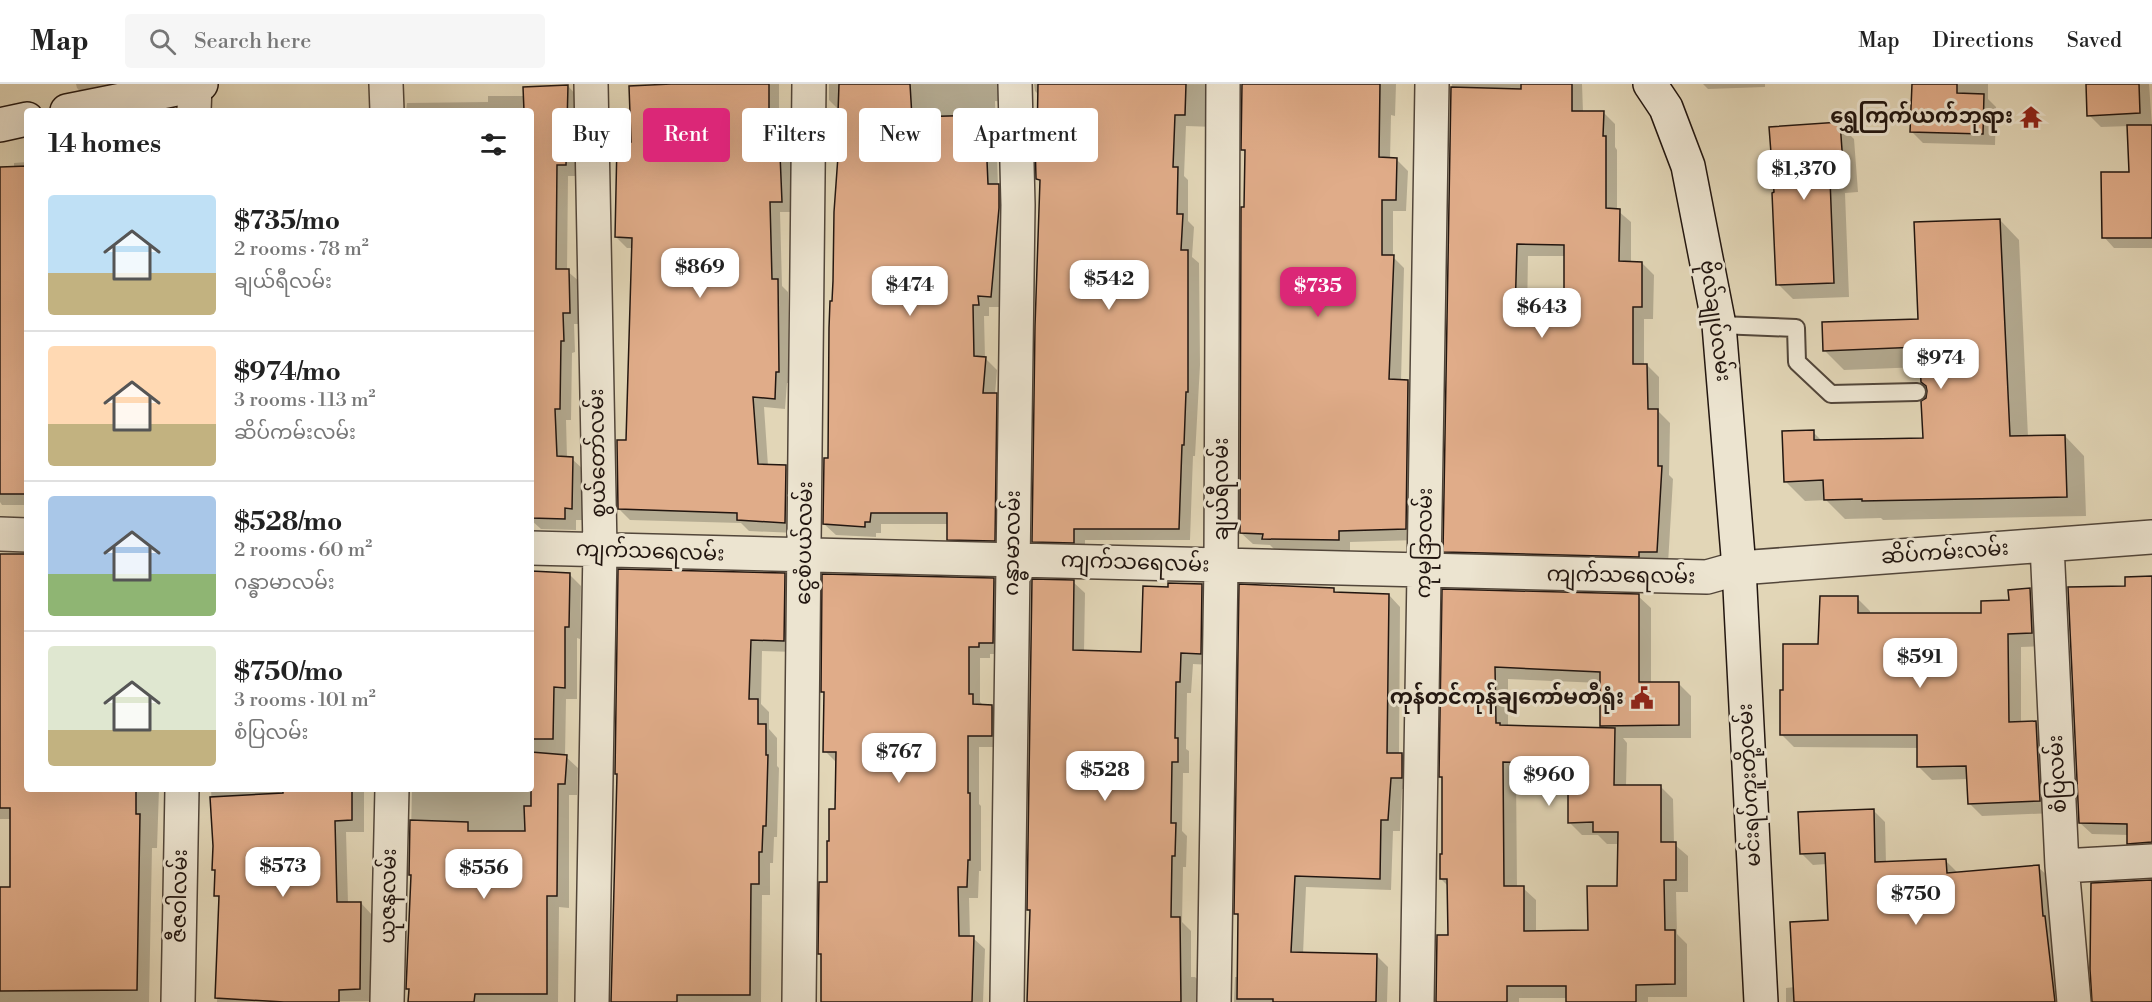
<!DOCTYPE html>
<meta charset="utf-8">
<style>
:root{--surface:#fff;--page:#f6f6f6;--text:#222;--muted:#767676;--line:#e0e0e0;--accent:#db2777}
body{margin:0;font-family:"Libre Bodoni","Noto Sans Myanmar",serif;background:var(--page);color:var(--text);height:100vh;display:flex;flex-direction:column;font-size:22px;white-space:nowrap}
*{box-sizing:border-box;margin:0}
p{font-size:20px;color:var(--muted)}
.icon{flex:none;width:33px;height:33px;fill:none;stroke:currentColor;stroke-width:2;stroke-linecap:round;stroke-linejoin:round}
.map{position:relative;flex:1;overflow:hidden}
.panel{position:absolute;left:24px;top:24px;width:510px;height:684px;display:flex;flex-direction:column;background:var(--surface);border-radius:6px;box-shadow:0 6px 24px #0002}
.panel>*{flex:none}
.guide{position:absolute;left:552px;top:24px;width:570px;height:54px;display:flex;gap:12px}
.price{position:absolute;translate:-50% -51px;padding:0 14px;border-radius:12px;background:#fff;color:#222;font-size:20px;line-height:39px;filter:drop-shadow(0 2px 3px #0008)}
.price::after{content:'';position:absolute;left:50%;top:36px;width:18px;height:14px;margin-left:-9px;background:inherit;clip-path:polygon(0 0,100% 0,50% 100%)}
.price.on{background:var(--accent);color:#fff}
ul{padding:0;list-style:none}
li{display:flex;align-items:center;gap:18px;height:150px;padding:0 24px}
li+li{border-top:2px solid var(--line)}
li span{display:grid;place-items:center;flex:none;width:168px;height:120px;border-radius:6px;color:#555}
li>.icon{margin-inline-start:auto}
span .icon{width:72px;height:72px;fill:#fffc;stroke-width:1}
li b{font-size:26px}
h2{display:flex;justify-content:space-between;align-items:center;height:72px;padding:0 24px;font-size:26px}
.pill{padding:0 21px;border-radius:6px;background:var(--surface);box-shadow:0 6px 24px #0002;font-size:21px;line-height:54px}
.pill.on{background:var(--accent);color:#fff}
header{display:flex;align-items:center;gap:36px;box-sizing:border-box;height:84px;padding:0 30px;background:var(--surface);border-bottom:2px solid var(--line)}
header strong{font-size:28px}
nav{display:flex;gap:33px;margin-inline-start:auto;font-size:21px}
.search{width:420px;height:54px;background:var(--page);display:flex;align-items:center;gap:15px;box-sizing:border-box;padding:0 21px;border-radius:6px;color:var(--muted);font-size:22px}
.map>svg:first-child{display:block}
</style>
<header>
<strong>Map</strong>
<div class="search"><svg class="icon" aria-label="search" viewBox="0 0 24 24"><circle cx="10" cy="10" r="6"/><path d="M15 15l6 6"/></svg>Search here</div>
<nav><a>Map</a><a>Directions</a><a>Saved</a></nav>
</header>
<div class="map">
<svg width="2152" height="918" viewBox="0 0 2152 918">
<rect width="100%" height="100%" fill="#e2d6b7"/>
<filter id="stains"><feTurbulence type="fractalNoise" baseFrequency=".00333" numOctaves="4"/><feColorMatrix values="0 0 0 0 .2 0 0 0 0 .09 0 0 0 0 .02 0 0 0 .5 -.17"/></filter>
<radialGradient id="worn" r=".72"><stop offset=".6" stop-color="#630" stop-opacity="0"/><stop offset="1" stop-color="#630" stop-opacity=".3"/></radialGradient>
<path fill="#0003" fill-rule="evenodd" d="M 76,0 L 113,0 L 115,9 L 88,16 L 77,4 Z
M 683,0 L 779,0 L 779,40 L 792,51 L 793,80 L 791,80 L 792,128 L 780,128 L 782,202 L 788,208 L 789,299 L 787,299 L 785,325 L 764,323 L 768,382 L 785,383 L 796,394 L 796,449 L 749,447 L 741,439 L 630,436 L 619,425 L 627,357 L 633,164 L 627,164 L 616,153 L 633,60 Z
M 829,0 L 1012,0 L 1008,18 L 995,17 L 998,102 L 1010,113 L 1002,223 L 989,223 L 989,232 L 984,232 L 985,274 L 997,286 L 995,311 L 1008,322 L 1006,468 L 960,466 L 948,455 L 948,440 L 881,440 L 881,449 L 876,449 L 876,453 L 836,451 L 824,440 L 829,375 L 840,59 L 840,27 L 829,16 Z
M 1034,0 L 1211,0 L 1215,43 L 1186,42 L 1184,92 L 1188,96 L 1188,137 L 1194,143 L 1192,173 L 1199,179 L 1200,281 L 1195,372 L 1193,372 L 1190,456 L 1085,456 L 1085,470 L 1045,469 L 1034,457 L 1042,99 L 1038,95 L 1039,11 L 1035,7 Z
M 1243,0 L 1396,0 L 1395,32 L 1391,31 L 1390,75 L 1396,75 L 1408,87 L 1406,127 L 1393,127 L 1393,173 L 1404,184 L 1401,297 L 1408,297 L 1419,309 L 1417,456 L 1350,458 L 1350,467 L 1275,466 L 1270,461 L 1253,460 L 1241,449 L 1246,69 L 1243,66 Z
M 1452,0 L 1582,0 L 1583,28 L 1603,28 L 1615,40 L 1615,63 L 1617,66 L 1617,126 L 1631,138 L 1631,179 L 1642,179 L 1654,191 L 1653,235 L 1644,235 L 1644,281 L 1647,281 L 1659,293 L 1659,328 L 1670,339 L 1669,391 L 1673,395 L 1668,480 L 1457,479 L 1445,467 ZM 1528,172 L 1565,172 L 1565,232 L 1527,232 Z
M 1703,0 L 1765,0 L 1765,3 L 1708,5 Z
M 1912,0 L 1988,0 L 1988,15 L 1996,23 L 1995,61 L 1923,59 L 1911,47 Z
M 2087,0 L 2149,0 L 2152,42 L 2152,164 L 2114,164 L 2104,153 L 2131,89 L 2129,42 L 2101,43 L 2089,31 Z
M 568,2 L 579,14 L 578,92 L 568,92 L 567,187 L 580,198 L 581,240 L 574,240 L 575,268 L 572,269 L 571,336 L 566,336 L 567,374 L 572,375 L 584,386 L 583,436 L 576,436 L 576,446 L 541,445 L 531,436 L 531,27 L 406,27 L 407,19 L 488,18 L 488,12 L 525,12 Z
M 1839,40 L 1854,55 L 1858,108 L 1845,109 L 1849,213 L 1793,215 L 1778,200 Z
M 27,78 L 27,421 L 2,421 L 0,418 L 0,84 L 14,84 L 14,79 Z
M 2000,136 L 2019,156 L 2028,353 L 2065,352 L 2084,372 L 2086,432 L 1883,436 L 1881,434 L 1845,435 L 1826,416 L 1805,417 L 1785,397 L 1813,348 L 1823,358 L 1924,356 L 1929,308 L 1922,283 L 1844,286 L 1825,267 L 1919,236 Z
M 0,471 L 27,471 L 27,705 L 159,705 L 157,764 L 152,764 L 149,918 L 0,918 L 0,804 L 11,804 L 12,735 L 0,735 Z
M 531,489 L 569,490 L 581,502 L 580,555 L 577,554 L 577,615 L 566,615 L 565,672 L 578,684 L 577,711 L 569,711 L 569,824 L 559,823 L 558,918 L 410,918 L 410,906 L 408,904 L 412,792 L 410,790 L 412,705 L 531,705 Z
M 784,490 L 796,502 L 795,568 L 762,567 L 761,620 L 769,628 L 769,645 L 777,654 L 777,682 L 779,684 L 777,753 L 774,753 L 773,779 L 770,779 L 770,811 L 762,811 L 761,918 L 612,918 L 618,692 L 616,690 Z
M 2152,493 L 2152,771 L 2140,771 L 2129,759 L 2129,751 L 2092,750 L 2080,739 L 2127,503 Z
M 993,496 L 1005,507 L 1004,570 L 990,570 L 990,574 L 980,574 L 980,618 L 984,622 L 992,622 L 1003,634 L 1003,663 L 979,663 L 979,720 L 981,722 L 981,787 L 979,787 L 978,814 L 969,814 L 970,854 L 973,854 L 985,865 L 983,918 L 823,918 L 823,873 L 820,870 L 829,800 L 830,758 L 837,727 L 837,679 L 825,667 L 825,610 L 823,607 Z
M 1073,498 L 1085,509 L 1084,568 L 1142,570 L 1170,505 L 1201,501 L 1213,513 L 1212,581 L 1193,580 L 1191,609 L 1187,609 L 1186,665 L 1189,667 L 1189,689 L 1183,689 L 1182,747 L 1187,752 L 1186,783 L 1183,783 L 1182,838 L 1191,847 L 1191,893 L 1195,893 L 1207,904 L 1207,918 L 1027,918 L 1027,904 L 1029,904 L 1032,828 L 1029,825 Z
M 1333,506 L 1337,510 L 1389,511 L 1400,523 L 1399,670 L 1402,670 L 1413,682 L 1413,705 L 1402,705 L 1400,747 L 1393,747 L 1391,806 L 1306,803 L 1303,870 L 1376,871 L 1388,883 L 1387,918 L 1234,918 L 1235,893 L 1239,893 L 1239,833 L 1236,830 Z
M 2030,506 L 2043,519 L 2045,562 L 2021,563 L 2021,639 L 2036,638 L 2049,651 L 2053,729 L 1982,732 L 1969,719 L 1968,695 L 1932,696 L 1919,683 L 1919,664 L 1794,663 L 1781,650 L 1785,607 L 1857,514 L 1870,527 L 1870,530 L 1983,530 L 2010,518 Z
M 1444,507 L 1638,512 L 1651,524 L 1651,599 L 1678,599 L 1691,612 L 1691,654 L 1623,654 L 1627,659 L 1626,702 L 1660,702 L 1673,715 L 1674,760 L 1688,772 L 1688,808 L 1676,808 L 1677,850 L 1687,860 L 1687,913 L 1648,913 L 1648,918 L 1568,918 L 1568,914 L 1519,914 L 1519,918 L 1437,918 L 1450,853 L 1449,803 L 1441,795 L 1443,772 L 1444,696 L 1441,693 ZM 1508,595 L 1601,599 L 1601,642 L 1605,645 L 1508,643 ZM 1516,690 L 1569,692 L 1569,738 L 1582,751 L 1598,751 L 1607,760 L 1619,760 L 1619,804 L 1589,848 L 1536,848 L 1536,816 L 1523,804 L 1517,804 Z
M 211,705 L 364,705 L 364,748 L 346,748 L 348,819 L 361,819 L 373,832 L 372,917 L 217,918 L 220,816 L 216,811 Z
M 1873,726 L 1885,738 L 1886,779 L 1946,777 L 1957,788 L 2038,783 L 2050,794 L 2066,918 L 1786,918 L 1786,904 L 1795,903 L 1830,837 L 1827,780 L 1813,781 L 1801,769 Z"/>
<path fill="#e0ac89" stroke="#221610" stroke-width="1.5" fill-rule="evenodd" d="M 671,0 L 769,0 L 769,39 L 782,39 L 783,70 L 780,70 L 782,118 L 770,118 L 772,195 L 778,195 L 779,288 L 776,288 L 775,315 L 753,313 L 758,380 L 786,381 L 785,439 L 737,436 L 737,429 L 618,425 L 617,356 L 626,356 L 632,154 L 615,153 L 617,58 L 631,58 L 629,2 Z
M 839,0 L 910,0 L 912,33 L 985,31 L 988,100 L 999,100 L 999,124 L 991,213 L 978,212 L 979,221 L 973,221 L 974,272 L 986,273 L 983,309 L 997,309 L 995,457 L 947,456 L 947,429 L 871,429 L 870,438 L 865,438 L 865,443 L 823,440 L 824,374 L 828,374 L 829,244 L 830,217 L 832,217 L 833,197 L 834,128 L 839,58 L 837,58 Z
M 1038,0 L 1186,0 L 1185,31 L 1175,31 L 1173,83 L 1178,83 L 1177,130 L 1183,130 L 1181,166 L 1188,166 L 1188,308 L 1186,308 L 1184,361 L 1182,361 L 1179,445 L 1074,445 L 1074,459 L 1032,458 L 1035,242 L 1040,96 L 1036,95 L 1035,57 L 1037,57 Z
M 1242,0 L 1380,0 L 1379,73 L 1397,74 L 1396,116 L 1382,116 L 1382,171 L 1394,171 L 1389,295 L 1408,296 L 1406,445 L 1339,447 L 1339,456 L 1262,455 L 1263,450 L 1240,449 L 1241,123 L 1244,123 L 1245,66 L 1241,66 Z
M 1521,0 L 1572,0 L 1572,27 L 1604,27 L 1603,52 L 1606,52 L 1606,124 L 1620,125 L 1619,177 L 1642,178 L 1642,223 L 1633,223 L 1633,280 L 1647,280 L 1648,325 L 1658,325 L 1658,382 L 1662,382 L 1657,468 L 1639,468 L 1639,473 L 1443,468 L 1451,3 L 1521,5 ZM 1517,160 L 1564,161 L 1564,230 L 1515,230 Z
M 1912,0 L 1957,0 L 1957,9 L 1984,10 L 1983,50 L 1910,48 Z
M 2086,0 L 2139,0 L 2140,29 L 2087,32 Z
M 568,1 L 566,81 L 557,81 L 556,185 L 569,185 L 570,229 L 563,229 L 564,257 L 561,257 L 560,325 L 555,325 L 557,372 L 573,373 L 572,425 L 565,424 L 565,435 L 531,434 L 531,103 L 533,30 L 531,30 L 531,27 L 524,27 L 523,3 Z
M 1840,38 L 1844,94 L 1830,95 L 1834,199 L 1776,201 L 1772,109 L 1774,108 L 1769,43 Z
M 2127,41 L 2152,41 L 2152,154 L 2102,154 L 2101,88 L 2129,88 Z
M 27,82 L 27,410 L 0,410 L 0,83 Z
M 2000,135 L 2010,352 L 2065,351 L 2067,413 L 1862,417 L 1862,415 L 1824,416 L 1823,396 L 1784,398 L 1782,347 L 1814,346 L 1814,356 L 1923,354 L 1921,317 L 1926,314 L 1927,307 L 1926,302 L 1921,298 L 1919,263 L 1823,267 L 1822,238 L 1918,235 L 1914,138 Z
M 0,470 L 27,470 L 27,705 L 136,705 L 136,730 L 140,730 L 137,906 L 0,907 L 0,803 L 10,803 L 10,724 L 0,724 Z
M 618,485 L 785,489 L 784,557 L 751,556 L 749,615 L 758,615 L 758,640 L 766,640 L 766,671 L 768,671 L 766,742 L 763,742 L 762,768 L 759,768 L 759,800 L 751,800 L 750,911 L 677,911 L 677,918 L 611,918 L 617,690 L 615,690 Z
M 531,487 L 570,489 L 569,543 L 565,543 L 565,604 L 554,603 L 553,655 L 531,655 Z
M 822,490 L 994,494 L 993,559 L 979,559 L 979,563 L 969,563 L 969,610 L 973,610 L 973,620 L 992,621 L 992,652 L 968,652 L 968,709 L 970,709 L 970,776 L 968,776 L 967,803 L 958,803 L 959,852 L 974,852 L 972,918 L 821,918 L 821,870 L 818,870 L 819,798 L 827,798 L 827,757 L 829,757 L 829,725 L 835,725 L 836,668 L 823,668 L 824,608 L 821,608 Z
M 2152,492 L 2152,758 L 2127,760 L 2127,740 L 2079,739 L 2068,503 L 2125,502 L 2125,493 Z
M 1032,495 L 1074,496 L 1073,566 L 1141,568 L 1143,502 L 1168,503 L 1168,499 L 1202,500 L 1201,570 L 1181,569 L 1180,598 L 1176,598 L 1175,654 L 1178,654 L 1178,678 L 1172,678 L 1171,739 L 1176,739 L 1175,772 L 1172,772 L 1171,833 L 1180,833 L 1181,918 L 1027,918 L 1030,826 L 1027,826 Z
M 1239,500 L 1334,504 L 1334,508 L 1389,510 L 1387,669 L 1402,669 L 1402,694 L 1391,694 L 1388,736 L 1381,736 L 1380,795 L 1295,792 L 1291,868 L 1377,870 L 1376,918 L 1273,918 L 1273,915 L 1237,915 L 1238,830 L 1234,830 Z
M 2030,504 L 2032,549 L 2008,550 L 2009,638 L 2036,637 L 2040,717 L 1968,720 L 1966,682 L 1917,683 L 1917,651 L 1780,651 L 1780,606 L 1783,606 L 1783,560 L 1818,560 L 1820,512 L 1858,512 L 1858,529 L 1981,529 L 1981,517 L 2009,516 L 2008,506 Z
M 1442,505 L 1639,510 L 1639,598 L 1679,598 L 1679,641 L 1600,642 L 1600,588 L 1495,583 L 1496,639 L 1500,639 L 1500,641 L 1615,644 L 1614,701 L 1661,701 L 1661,758 L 1676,758 L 1676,796 L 1664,796 L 1665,846 L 1675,846 L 1675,900 L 1636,901 L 1636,918 L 1566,918 L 1566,902 L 1507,902 L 1507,918 L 1436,918 L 1437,851 L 1448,851 L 1447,795 L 1440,795 L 1440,770 L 1442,770 L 1442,693 L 1439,693 ZM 1503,678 L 1568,680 L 1568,739 L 1593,738 L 1593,748 L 1618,748 L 1617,802 L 1587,802 L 1588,846 L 1524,847 L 1524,802 L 1504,802 Z
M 531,668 L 567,671 L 565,700 L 558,700 L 557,812 L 547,812 L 547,910 L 475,910 L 474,918 L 408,918 L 409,905 L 406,905 L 411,791 L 409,791 L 410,736 L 468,738 L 468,747 L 525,747 L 524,722 L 531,722 Z
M 283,705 L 352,705 L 352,736 L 335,737 L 337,818 L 361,818 L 360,905 L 339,906 L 339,918 L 284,918 L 215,914 L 219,812 L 214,812 L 215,786 L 212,786 L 213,762 L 210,713 L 283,709 Z
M 1874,725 L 1875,778 L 1946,775 L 1947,789 L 2039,781 L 2043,832 L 2045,832 L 2055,918 L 1794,918 L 1790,838 L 1828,836 L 1825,769 L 1800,770 L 1798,728 Z
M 2152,796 L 2152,918 L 2092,918 L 2090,885 L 2091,799 Z"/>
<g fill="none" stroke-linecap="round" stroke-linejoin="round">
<g stroke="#52463a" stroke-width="20">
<path id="lane" d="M 1719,241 L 1796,244 L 1797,278 L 1831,310 L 1917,308"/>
</g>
<g stroke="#52463a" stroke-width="36">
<path id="street" d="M 386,0 L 387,27
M 591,0 L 600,465 L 592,918
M 194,27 L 195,1
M 0,450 L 27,451
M 2047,461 L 2062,782 L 2074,918
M 531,464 L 1707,493 L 1739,484 L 2152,453
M 2062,782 L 2152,777
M 178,918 L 182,705
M 387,918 L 392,705
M 799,918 L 809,0
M 1007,918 L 1018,121 L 1015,0
M 1214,918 L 1221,482 L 1223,0
M 1417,918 L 1432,0"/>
</g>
<g stroke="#221610" stroke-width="36">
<path id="secondary" d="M 1650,0 L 1666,24 L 1688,82 L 1719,241 L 1739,484 L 1761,918
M 67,27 L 201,0
M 0,41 L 27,35"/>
</g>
<use href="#lane" stroke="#ece4d0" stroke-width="16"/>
<use href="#street" stroke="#ece4d0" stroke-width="33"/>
<use href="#secondary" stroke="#ece4d0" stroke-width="33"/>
</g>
<defs>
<g id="temple-bare" transform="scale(1.8)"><path d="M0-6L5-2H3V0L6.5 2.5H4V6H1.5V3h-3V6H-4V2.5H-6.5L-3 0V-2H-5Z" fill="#8f2418" stroke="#ece4d0" stroke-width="2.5" paint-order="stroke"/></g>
<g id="civic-bare" transform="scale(1.8)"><path d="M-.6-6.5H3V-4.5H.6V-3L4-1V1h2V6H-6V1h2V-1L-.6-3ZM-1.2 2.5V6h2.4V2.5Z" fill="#8f2418" stroke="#ece4d0" stroke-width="2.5" paint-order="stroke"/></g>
</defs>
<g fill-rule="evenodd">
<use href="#temple-bare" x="2031" y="33"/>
<use href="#civic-bare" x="1642" y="614"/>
</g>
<g text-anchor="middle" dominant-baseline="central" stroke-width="6" stroke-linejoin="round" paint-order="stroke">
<g font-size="21" font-weight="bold" fill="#221610" stroke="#ece4d0" text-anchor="end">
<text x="2013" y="33">ရွှေကြက်ယက်ဘုရား</text>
<text x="1624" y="614">ကုန်တင်ကုန်ချကော်မတီရုံး</text>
</g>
<g font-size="21" fill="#221610" stroke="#ece4d0">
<text transform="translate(1715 237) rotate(82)">ဗိုလ်ချုပ်လမ်း</text>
<text transform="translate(598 369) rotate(-91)">စွယ်တော်လမ်း</text>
<text transform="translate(1222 405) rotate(-90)">ချယ်ရီလမ်း</text>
<text transform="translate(805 459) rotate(-89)">ငွေစံပယ်လမ်း</text>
<text transform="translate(1013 459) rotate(-89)">ဂန္ဓာမာလမ်း</text>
<text transform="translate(1425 459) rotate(-89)">ကုမုဒြာလမ်း</text>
<text transform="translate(650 468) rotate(2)">ကျက်သရေလမ်း</text>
<text transform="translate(1945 469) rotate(-4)">ဆိပ်ကမ်းလမ်း</text>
<text transform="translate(1135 479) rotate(2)">ကျက်သရေလမ်း</text>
<text transform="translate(1621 492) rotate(1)">ကျက်သရေလမ်း</text>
<text transform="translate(2058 690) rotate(-93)">စံပြလမ်း</text>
<text transform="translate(1750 701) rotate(-93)">မင်းရပ်ကူးတို့လမ်း</text>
<text transform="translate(180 812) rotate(-89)">ဇီဇဝါလမ်း</text>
<text transform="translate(389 812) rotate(-89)">ယုဇနလမ်း</text>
</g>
</g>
<rect width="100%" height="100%" filter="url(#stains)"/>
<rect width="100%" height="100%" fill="url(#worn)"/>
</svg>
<b class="price" style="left:1804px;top:117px">$1,370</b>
<b class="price" style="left:700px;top:215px">$869</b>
<b class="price" style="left:1109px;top:227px">$542</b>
<b class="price" style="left:910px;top:233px">$474</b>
<b class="price on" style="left:1318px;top:234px">$735</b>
<b class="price" style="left:1542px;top:255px">$643</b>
<b class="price" style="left:1941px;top:306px">$974</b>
<b class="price" style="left:1920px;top:605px">$591</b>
<b class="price" style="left:899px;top:700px">$767</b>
<b class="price" style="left:1105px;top:718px">$528</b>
<b class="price" style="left:1549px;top:723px">$960</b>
<b class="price" style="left:283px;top:814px">$573</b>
<b class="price" style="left:484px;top:816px">$556</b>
<b class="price" style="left:1916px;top:842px">$750</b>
<div class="guide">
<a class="pill">Buy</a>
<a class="pill on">Rent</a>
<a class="pill">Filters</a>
<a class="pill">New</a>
<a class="pill">Apartment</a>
</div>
<section class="panel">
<h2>14 homes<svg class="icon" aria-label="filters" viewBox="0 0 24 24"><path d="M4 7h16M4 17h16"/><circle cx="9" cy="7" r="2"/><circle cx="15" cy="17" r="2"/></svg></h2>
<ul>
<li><span style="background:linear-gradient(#bfe0f5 65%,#c2b280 0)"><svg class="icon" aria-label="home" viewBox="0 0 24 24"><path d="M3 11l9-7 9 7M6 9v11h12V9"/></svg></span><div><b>$735/mo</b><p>2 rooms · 78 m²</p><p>ချယ်ရီလမ်း</p></div></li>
<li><span style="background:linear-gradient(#ffd9b3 65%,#c2b280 0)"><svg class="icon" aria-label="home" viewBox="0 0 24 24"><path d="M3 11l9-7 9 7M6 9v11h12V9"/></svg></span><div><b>$974/mo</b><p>3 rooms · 113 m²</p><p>ဆိပ်ကမ်းလမ်း</p></div></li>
<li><span style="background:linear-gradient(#a9c7e8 65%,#8fb573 0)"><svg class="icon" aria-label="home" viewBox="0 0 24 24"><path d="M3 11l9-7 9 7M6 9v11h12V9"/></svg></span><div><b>$528/mo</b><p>2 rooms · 60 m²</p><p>ဂန္ဓာမာလမ်း</p></div></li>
<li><span style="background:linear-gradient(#dfe7d0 70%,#c2b280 0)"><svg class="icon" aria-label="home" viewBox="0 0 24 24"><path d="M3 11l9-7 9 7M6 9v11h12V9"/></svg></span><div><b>$750/mo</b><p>3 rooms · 101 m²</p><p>စံပြလမ်း</p></div></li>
</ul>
</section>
</div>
